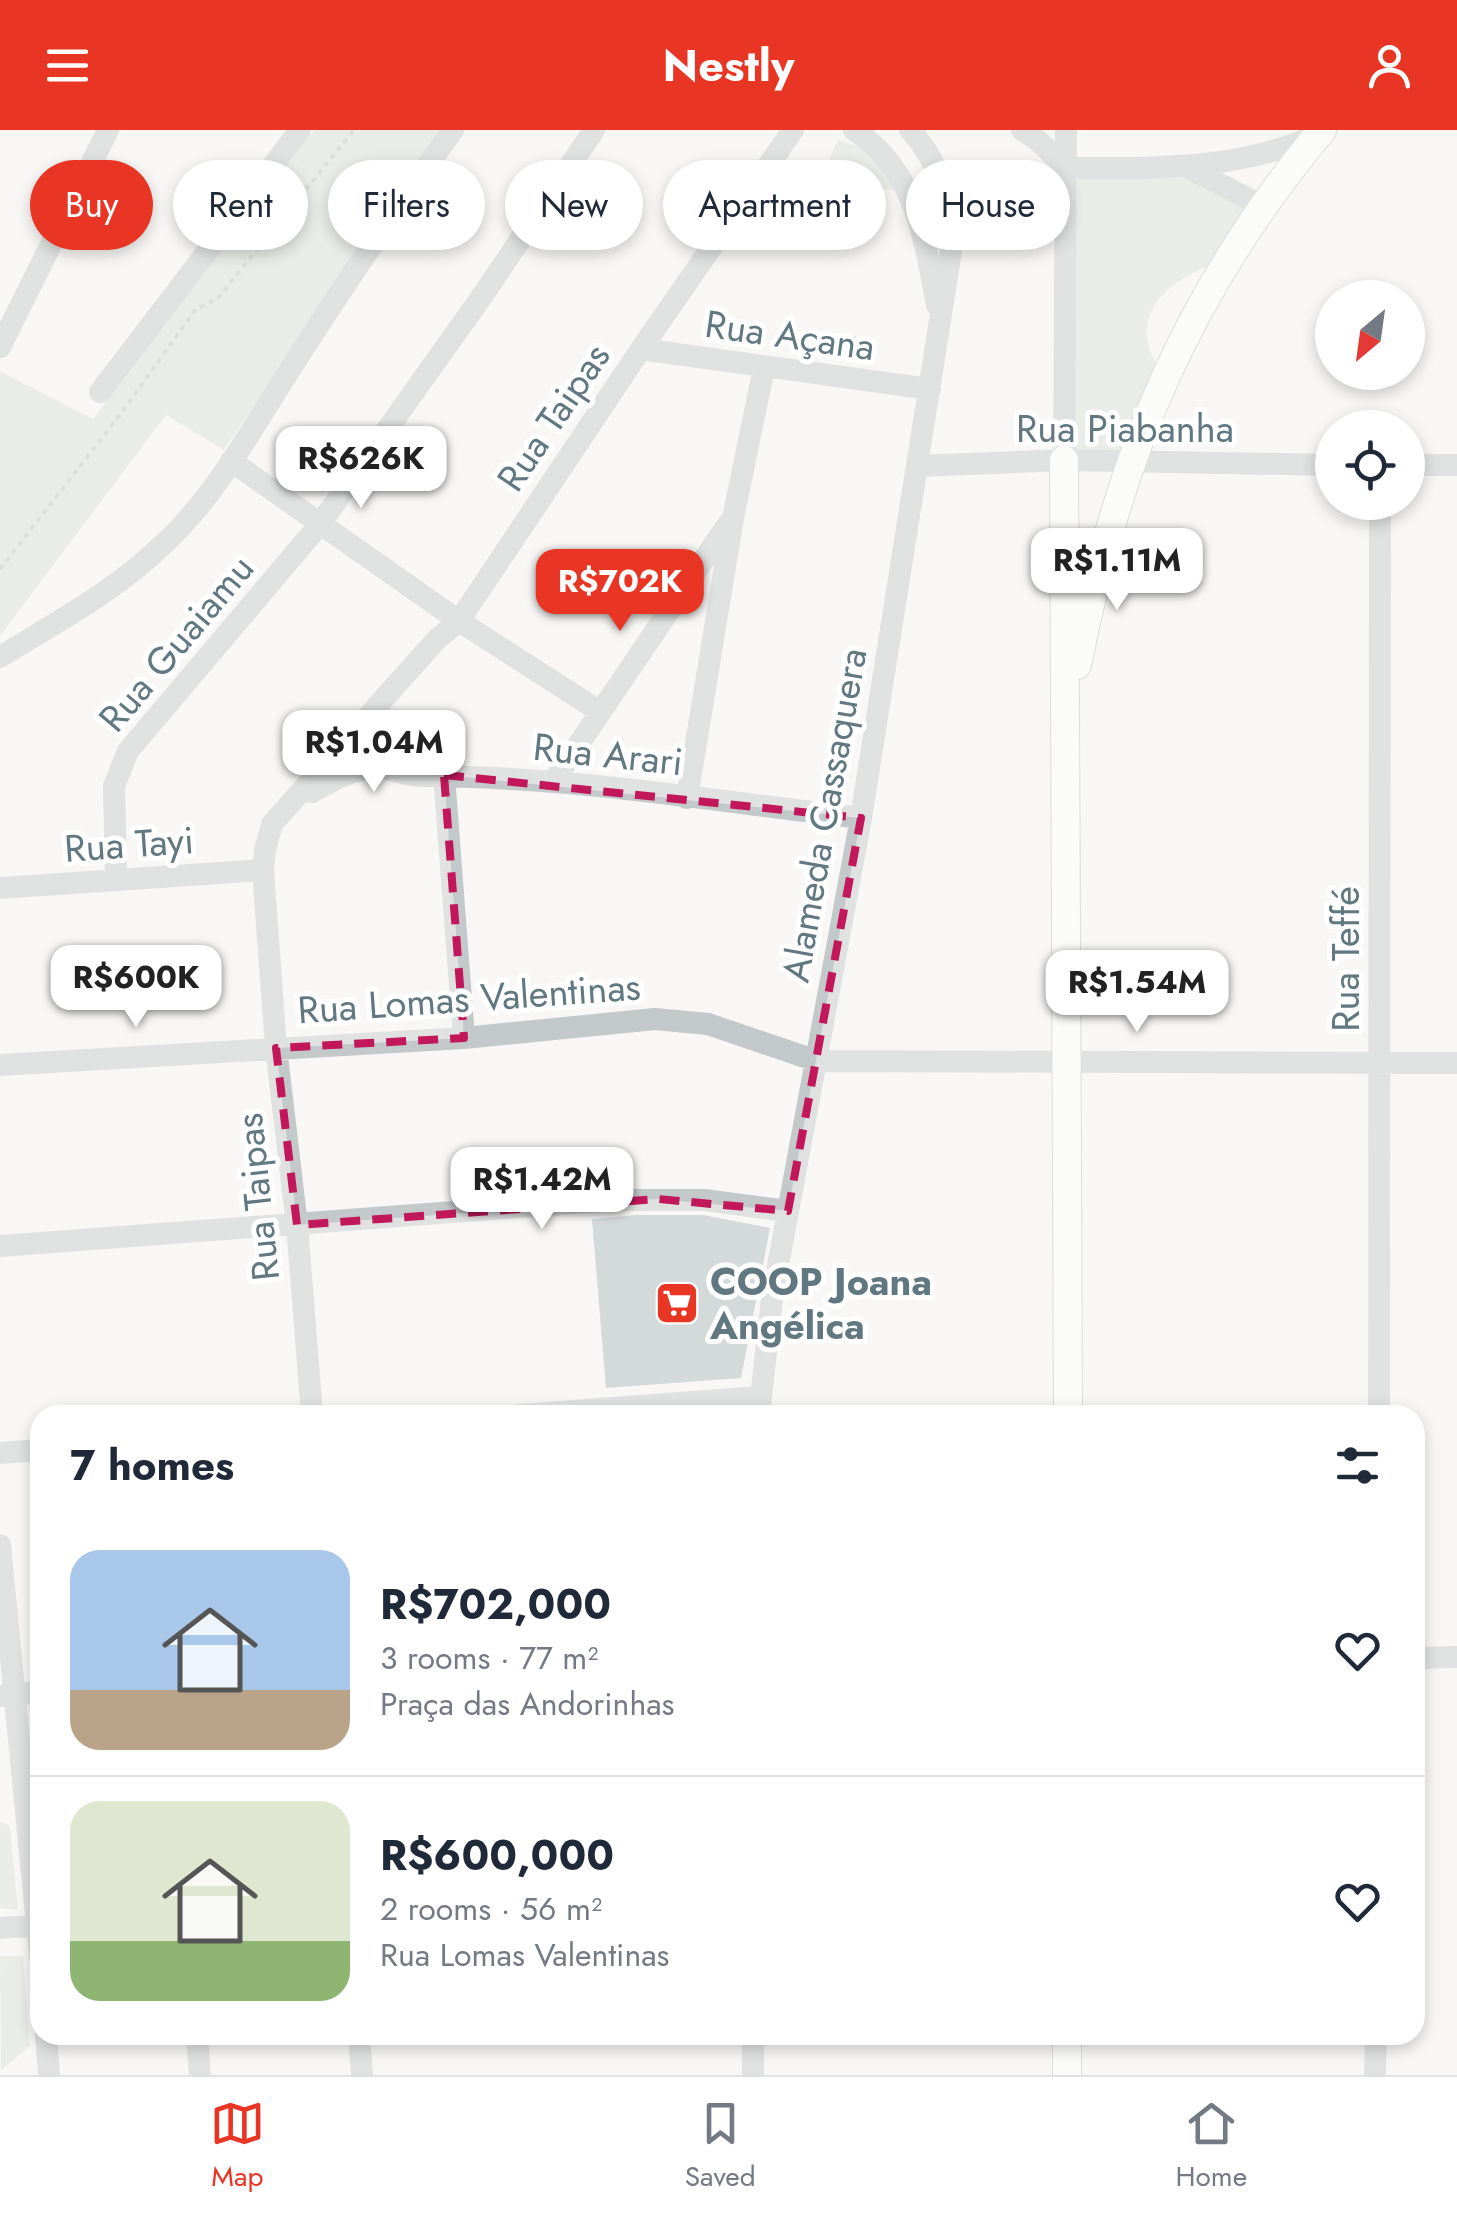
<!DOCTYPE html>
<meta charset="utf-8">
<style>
:root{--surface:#fff;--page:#f2f2f3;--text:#1f2937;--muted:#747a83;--line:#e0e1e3;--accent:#e93523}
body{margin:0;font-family:Jost,sans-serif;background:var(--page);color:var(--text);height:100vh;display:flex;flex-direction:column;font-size:38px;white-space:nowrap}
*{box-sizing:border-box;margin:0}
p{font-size:32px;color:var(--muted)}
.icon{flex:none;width:55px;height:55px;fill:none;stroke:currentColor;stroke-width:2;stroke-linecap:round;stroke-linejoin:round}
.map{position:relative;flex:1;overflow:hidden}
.sheet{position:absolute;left:30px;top:1275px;width:1395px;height:640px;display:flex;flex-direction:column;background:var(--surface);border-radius:30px;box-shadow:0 5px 15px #0003}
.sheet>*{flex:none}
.hud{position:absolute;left:30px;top:30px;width:1398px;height:90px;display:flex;gap:20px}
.needle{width:65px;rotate:209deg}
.fabs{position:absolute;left:1315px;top:150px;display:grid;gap:20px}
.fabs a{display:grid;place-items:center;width:110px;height:110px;border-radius:50%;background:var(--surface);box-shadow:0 5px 15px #0003;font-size:50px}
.price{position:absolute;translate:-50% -85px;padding:0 22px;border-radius:20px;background:#fff;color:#222;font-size:32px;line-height:65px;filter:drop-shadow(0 2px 5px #0008)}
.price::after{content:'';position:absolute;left:50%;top:60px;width:30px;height:22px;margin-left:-15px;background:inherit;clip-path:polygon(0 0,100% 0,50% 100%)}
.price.on{background:var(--accent);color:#fff}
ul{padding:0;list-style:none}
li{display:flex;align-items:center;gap:30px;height:250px;padding:0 40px}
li+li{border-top:2px solid var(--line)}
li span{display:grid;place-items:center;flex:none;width:280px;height:200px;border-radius:30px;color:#555}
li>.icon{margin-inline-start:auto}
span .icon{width:120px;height:120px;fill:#fffc;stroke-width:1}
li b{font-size:42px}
h2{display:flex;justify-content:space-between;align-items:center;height:120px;padding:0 40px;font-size:42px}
.tag{padding:0 35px;border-radius:45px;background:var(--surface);box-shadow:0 5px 15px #0003;font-size:35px;line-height:90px}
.tag.on{background:var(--accent);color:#fff}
header{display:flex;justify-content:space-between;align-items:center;height:130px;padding:0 40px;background:var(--accent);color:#fff;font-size:45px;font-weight:700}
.dock{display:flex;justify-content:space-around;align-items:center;height:140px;border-top:2px solid var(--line);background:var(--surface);font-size:28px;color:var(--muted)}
.dock a{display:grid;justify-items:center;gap:5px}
.dock .on{color:var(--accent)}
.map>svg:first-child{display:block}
</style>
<header><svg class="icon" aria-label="menu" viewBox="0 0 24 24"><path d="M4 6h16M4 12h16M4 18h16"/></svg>Nestly<svg class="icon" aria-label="person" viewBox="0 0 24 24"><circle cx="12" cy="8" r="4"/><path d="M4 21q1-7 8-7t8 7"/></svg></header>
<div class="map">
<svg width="1457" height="1945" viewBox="0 0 1457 1945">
<rect width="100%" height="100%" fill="#f8f7f5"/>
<path fill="#dae0d6" d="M 314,0 L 441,0 L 224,320 L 166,285 L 0,506 L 0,241 L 93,289 Z
M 838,10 L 875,21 L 895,61 L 838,51 L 825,37 Z
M 1181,41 L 1255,78 L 1221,132 C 1186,142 1138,170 1148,213 C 1150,223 1157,234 1161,243 L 1124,326 L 1071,325 L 1076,44 Z
M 0,1691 L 10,1696 L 18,1780 L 0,1778 Z
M 0,1826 L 23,1826 L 30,1916 L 1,1940 Z"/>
<path fill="#a8b3b7" d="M 637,1085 L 703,1085 L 770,1098 L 741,1248 L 606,1258 L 592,1089 Z"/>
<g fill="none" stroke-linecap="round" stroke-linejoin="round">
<g stroke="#b6bcbe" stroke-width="30">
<path id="major" d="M 1064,330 L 1068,1285
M 1077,535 C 1118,328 1186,163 1322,0
M 1067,1945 L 1067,1905"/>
</g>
<path stroke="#bdc0c2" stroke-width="4" stroke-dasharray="5 5" stroke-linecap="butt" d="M 0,439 L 119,286 L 196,179 L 217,169 L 354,0"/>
<path stroke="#c3c8cb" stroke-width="22" d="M 854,0 C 916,40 924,108 937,175
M 1022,0 L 1036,9 L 1067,38
M 1067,38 C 1153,38 1239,41 1319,4
M 1188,38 L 1263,76
M 953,96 L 1065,97
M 0,217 L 108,0
M 641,219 L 930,259
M 100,262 L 300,0
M 1064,330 L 1066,0
M 231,331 L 459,491 L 599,581
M 1408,335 L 1457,335
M 918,336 L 1064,330 L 1332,335
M 0,527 C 63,488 113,463 168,410 C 218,362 253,297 291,238 C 343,157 396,78 453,0
M 444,645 L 464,908
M 553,652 L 728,394
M 312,662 C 332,651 352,639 375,638 C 390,637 405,646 420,646 C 567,646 715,671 861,688
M 687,668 L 733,388 L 764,238
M 116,749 L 114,656 L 128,621 L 320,394 L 485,162 L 594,0
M 0,758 L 263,740
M 0,935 L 464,908 L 655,889 L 708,894 L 817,931 L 1457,933
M 0,1116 L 614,1070 L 704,1070 L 788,1081
M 312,1285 L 297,1095 L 276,918 L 263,740 L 265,720 L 272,694 L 437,509 L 459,491 L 641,219 L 793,0
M 519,1285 L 759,1267
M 759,1285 L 772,1168 L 861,688 L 951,121 C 954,78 940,32 910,0
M 1379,1285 L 1380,372
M 0,1323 L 40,1320
M 0,1415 L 40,1826
M 1415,1528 L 1457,1527
M 0,1566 L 40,1562
M 0,1798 L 40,1795
M 46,1905 L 49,1945
M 197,1905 L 200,1945
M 359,1905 L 362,1945
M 753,1905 L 753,1945
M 1375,1945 L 1376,1905"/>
<use href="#major" stroke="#fff" stroke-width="28"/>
</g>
<path d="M0 0H1457V1945H0ZM 444,645 L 861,688 L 788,1081 L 658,1069 L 297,1095 L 276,918 L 464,908 Z" fill="#f8f7f5" fill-opacity=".55" fill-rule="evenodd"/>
<path fill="none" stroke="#c2185b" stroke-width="8" stroke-dasharray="20 12" stroke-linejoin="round" d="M 444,645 L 861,688 L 788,1081 L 658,1069 L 297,1095 L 276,918 L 464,908 Z"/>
<defs>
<g id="supermarket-square" transform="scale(2.25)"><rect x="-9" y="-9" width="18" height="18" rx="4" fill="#e93523" stroke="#fff"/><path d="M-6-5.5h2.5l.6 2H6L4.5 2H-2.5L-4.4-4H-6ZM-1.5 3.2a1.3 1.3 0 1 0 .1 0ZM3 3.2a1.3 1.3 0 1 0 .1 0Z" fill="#fff"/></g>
</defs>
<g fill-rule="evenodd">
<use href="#supermarket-square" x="677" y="1173"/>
</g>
<g text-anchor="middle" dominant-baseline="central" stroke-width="10" stroke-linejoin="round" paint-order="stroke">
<g font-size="38" fill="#627881" stroke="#fff">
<text transform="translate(790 205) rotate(8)">Rua Açana</text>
<text transform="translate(553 287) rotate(-56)">Rua Taipas</text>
<text x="1125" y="298">Rua Piabanha</text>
<text transform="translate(176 513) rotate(-50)">Rua Guaiamu</text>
<text transform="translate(608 624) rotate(6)">Rua Arari</text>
<text transform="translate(824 685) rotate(-80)">Alameda Cassaquera</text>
<text transform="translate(129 714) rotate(-4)">Rua Tayi</text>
<text transform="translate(1345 829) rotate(-90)">Rua Teffé</text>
<text transform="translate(469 868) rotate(-4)">Rua Lomas Valentinas</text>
<text transform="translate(257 1067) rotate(-96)">Rua Taipas</text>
</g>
<g font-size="38" font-weight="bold" fill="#627881" stroke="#fff" text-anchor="start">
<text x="710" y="1151">COOP Joana<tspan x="710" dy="44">Angélica</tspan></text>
</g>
</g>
</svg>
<div class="fabs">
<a><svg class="needle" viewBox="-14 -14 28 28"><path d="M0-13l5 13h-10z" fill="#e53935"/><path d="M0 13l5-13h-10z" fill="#747a83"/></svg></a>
<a><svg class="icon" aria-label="locate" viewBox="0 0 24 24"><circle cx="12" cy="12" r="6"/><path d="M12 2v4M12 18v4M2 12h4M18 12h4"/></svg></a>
</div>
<b class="price" style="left:361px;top:381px">R$626K</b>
<b class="price" style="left:1117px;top:483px">R$1.11M</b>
<b class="price on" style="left:620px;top:504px">R$702K</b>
<b class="price" style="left:374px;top:665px">R$1.04M</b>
<b class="price" style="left:136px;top:900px">R$600K</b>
<b class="price" style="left:1137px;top:905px">R$1.54M</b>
<b class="price" style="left:542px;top:1102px">R$1.42M</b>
<div class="hud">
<a class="tag on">Buy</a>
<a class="tag">Rent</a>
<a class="tag">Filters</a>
<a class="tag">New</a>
<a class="tag">Apartment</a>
<a class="tag">House</a>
</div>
<section class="sheet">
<h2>7 homes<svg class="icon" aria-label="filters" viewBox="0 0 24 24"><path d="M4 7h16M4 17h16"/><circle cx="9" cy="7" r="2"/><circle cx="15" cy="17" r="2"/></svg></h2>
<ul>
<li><span style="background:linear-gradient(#a9c7e8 70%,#b9a48a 0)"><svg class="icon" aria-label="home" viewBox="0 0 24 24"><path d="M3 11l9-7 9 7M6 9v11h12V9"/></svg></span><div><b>R$702,000</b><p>3 rooms · 77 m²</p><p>Praça das Andorinhas</p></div><svg class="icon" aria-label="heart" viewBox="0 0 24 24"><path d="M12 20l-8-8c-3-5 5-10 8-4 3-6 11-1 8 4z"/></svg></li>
<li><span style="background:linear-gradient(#dfe7d0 70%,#8fb573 0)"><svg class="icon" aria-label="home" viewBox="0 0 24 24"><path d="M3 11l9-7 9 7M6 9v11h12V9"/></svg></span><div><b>R$600,000</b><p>2 rooms · 56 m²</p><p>Rua Lomas Valentinas</p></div><svg class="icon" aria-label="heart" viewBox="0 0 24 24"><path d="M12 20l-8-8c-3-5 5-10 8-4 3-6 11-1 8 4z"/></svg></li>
</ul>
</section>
</div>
<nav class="dock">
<a class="on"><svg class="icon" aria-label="map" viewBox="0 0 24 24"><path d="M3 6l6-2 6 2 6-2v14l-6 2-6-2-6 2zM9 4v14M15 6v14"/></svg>Map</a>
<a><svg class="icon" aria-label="saved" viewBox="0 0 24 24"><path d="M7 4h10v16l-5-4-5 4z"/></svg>Saved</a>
<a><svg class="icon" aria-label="home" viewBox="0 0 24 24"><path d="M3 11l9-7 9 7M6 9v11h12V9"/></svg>Home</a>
</nav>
